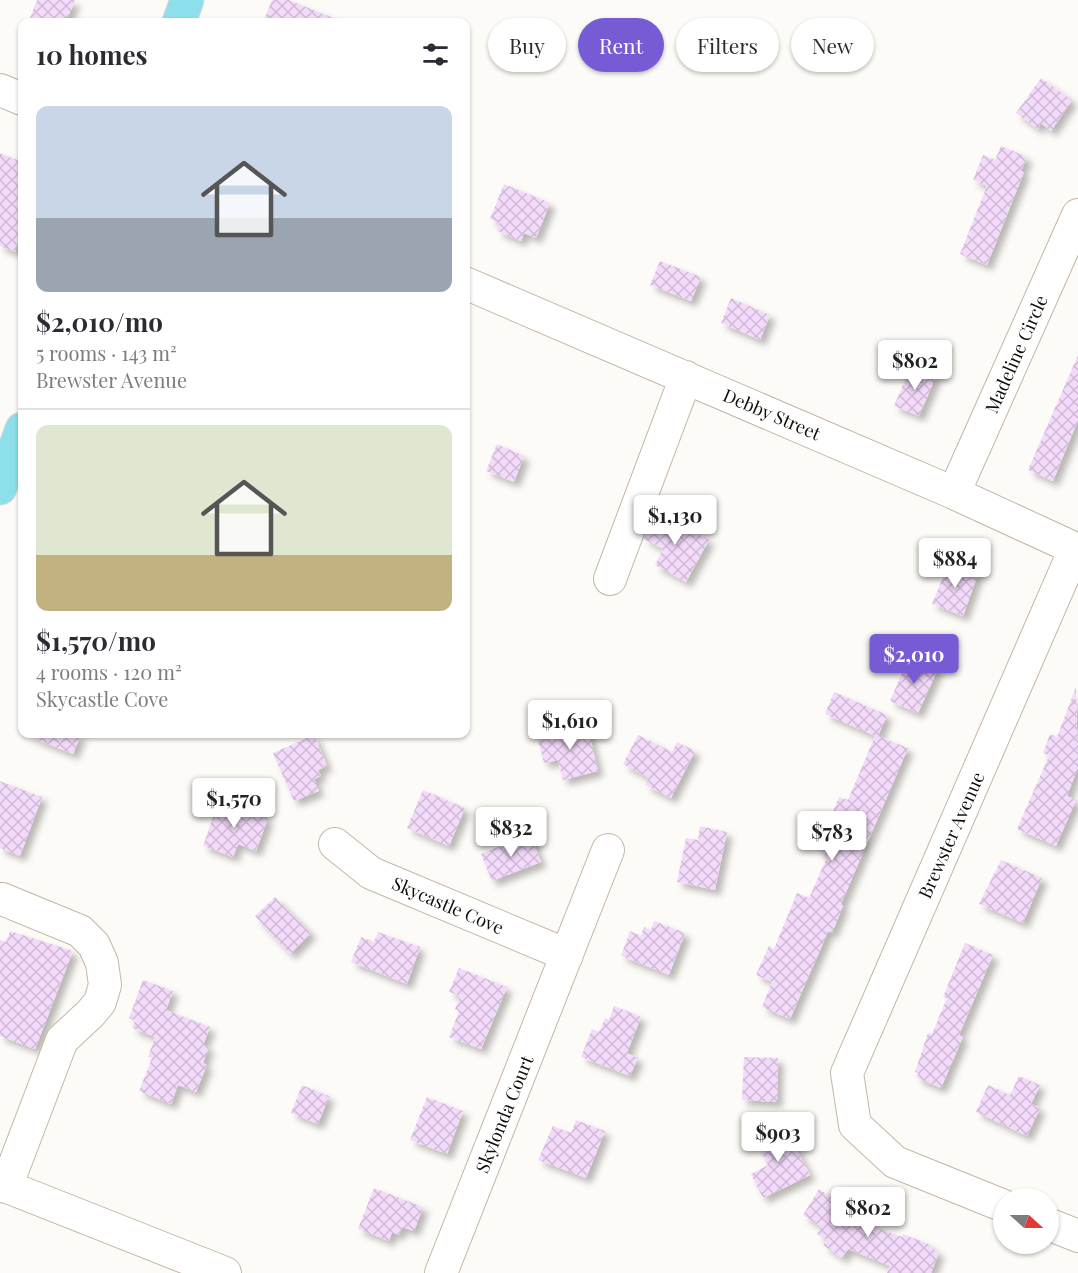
<!DOCTYPE html>
<meta charset="utf-8">
<style>
:root{--surface:#fff;--page:#f2f2f3;--text:#2b2b33;--muted:#7c7c81;--line:#e1e1e2;--accent:#775bd5}
body{margin:0;font-family:"Playfair Display",serif;background:var(--page);color:var(--text);height:100vh;display:flex;flex-direction:column;font-size:22px;white-space:nowrap}
*{box-sizing:border-box;margin:0}
p{font-size:20px;color:var(--muted)}
.icon{flex:none;width:33px;height:33px;fill:none;stroke:currentColor;stroke-width:2;stroke-linecap:round;stroke-linejoin:round}
.map{position:relative;flex:1;overflow:hidden}
.sheet{position:absolute;left:18px;top:18px;width:452px;height:720px;display:flex;flex-direction:column;background:var(--surface);border-radius:12px;box-shadow:0 2px 4px #0004}
.sheet>*{flex:none}
.top-card{position:absolute;left:488px;top:18px;width:500px;height:54px;display:flex;gap:12px}
.needle{width:39px;rotate:111deg}
.buttons{position:absolute;left:993px;top:1188px;display:grid;gap:12px}
.buttons a{display:grid;place-items:center;width:66px;height:66px;border-radius:50%;background:var(--surface);box-shadow:0 2px 4px #0004;font-size:30px}
.price{position:absolute;translate:-50% -51px;padding:0 14px;border-radius:6px;background:#fff;color:#222;font-size:20px;line-height:39px;filter:drop-shadow(0 2px 3px #0008)}
.price::after{content:'';position:absolute;left:50%;top:36px;width:18px;height:14px;margin-left:-9px;background:inherit;clip-path:polygon(0 0,100% 0,50% 100%)}
.price.selected{background:var(--accent);color:#fff}
ul{padding:0;list-style:none}
li{display:grid;align-content:center;gap:12px;height:318px;padding:0 18px}
li+li{border-top:2px solid var(--line)}
li span{display:grid;place-items:center;height:186px;border-radius:12px;color:#555}
li>.icon{margin-inline-start:auto}
span .icon{width:108px;height:108px;fill:#fffc;stroke-width:1}
li b{font-size:26px}
h2{display:flex;justify-content:space-between;align-items:center;height:72px;padding:0 18px;font-size:26px}
.tag{padding:0 21px;border-radius:27px;background:var(--surface);box-shadow:0 2px 4px #0004;font-size:21px;line-height:54px}
.tag.selected{background:var(--accent);color:#fff}
.map>svg:first-child{display:block}
</style>
<div class="map">
<svg width="1078" height="1273" viewBox="0 0 1078 1273">
<defs>
<pattern id="building-cross-hatch" width="8" height="8" patternUnits="userSpaceOnUse" patternTransform="scale(1.5)"><rect width="8" height="8" fill="#f3dafa"/><path d="M0 0l8 8M0 8l8-8" fill="none" stroke="#cfbad5"/></pattern>
<filter id="shadow"><feDropShadow dx="5.5" dy="5.5" stdDeviation="3" flood-color="#0004"/></filter>
</defs>
<rect width="100%" height="100%" fill="#fdfbf7"/>
<path fill="url(#building-cross-hatch)" filter="url(#shadow)" d="M 37,0 L 75,0 L 66,22 L 42,22 L 30,18 Z
M 272,0 L 289,0 L 343,22 L 263,22 Z
M 1041,78 L 1072,100 L 1051,131 L 1041,123 L 1038,129 L 1016,113 Z
M 1001,146 L 1027,157 L 1021,171 L 1024,172 L 987,265 L 960,254 L 987,186 L 973,180 L 983,155 L 995,160 Z
M 0,153 L 22,162 L 22,232 L 15,252 L 0,246 Z
M 504,184 L 550,203 L 536,238 L 524,233 L 521,241 L 497,231 L 500,223 L 490,219 Z
M 660,261 L 701,277 L 691,301 L 650,285 Z
M 731,298 L 770,315 L 760,340 L 721,323 Z
M 1078,355 L 1078,420 L 1053,481 L 1028,470 Z
M 911,366 L 936,376 L 919,416 L 894,406 Z
M 497,444 L 524,456 L 514,482 L 486,471 Z
M 655,510 L 709,540 L 686,582 L 655,565 L 663,549 L 644,539 Z
M 949,562 L 978,574 L 963,616 L 932,604 Z
M 909,657 L 938,669 L 918,713 L 890,701 Z
M 1076,687 L 1078,767 L 1067,796 L 1076,800 L 1056,846 L 1017,829 L 1049,756 L 1043,753 L 1050,734 L 1057,737 Z
M 834,692 L 887,715 L 878,736 L 908,748 L 841,904 L 843,906 L 832,933 L 828,931 L 824,941 L 790,1019 L 762,1007 L 772,982 L 756,975 L 769,946 L 774,949 L 797,893 L 809,898 L 828,855 L 817,850 L 839,797 L 848,800 L 875,736 L 825,714 Z
M 587,724 L 598,771 L 563,780 L 558,760 L 544,763 L 537,736 Z
M 23,734 L 81,734 L 73,754 Z
M 314,735 L 327,766 L 318,770 L 321,776 L 314,779 L 319,791 L 294,801 L 273,753 Z
M 638,735 L 672,752 L 677,742 L 695,751 L 671,798 L 645,785 L 649,778 L 623,764 Z
M 0,781 L 42,797 L 20,856 L 0,848 Z
M 423,790 L 465,808 L 449,846 L 407,828 Z
M 219,800 L 268,818 L 256,851 L 238,844 L 233,857 L 203,846 Z
M 700,826 L 727,832 L 715,890 L 677,882 L 686,838 L 698,840 Z
M 530,834 L 541,862 L 492,881 L 481,854 Z
M 1001,860 L 1042,878 L 1023,923 L 979,904 Z
M 275,897 L 311,933 L 290,954 L 255,916 Z
M 654,921 L 685,933 L 669,975 L 621,956 L 630,931 L 641,936 L 644,927 L 651,930 Z
M 10,931 L 73,951 L 35,1049 L 0,1036 L 0,940 L 6,942 Z
M 378,932 L 420,947 L 407,984 L 351,962 L 361,937 L 374,942 Z
M 965,943 L 993,955 L 959,1035 L 963,1037 L 941,1088 L 917,1078 L 918,1073 L 915,1072 L 928,1033 L 932,1034 L 947,998 L 943,997 Z
M 459,968 L 507,987 L 481,1049 L 449,1037 L 459,1011 L 455,1009 L 460,996 L 449,992 Z
M 143,980 L 173,991 L 166,1010 L 210,1027 L 203,1045 L 209,1047 L 203,1063 L 207,1065 L 196,1092 L 178,1085 L 171,1104 L 139,1091 L 152,1058 L 148,1057 L 155,1037 L 132,1028 L 135,1021 L 129,1018 Z
M 614,1006 L 641,1017 L 627,1053 L 638,1058 L 630,1076 L 581,1057 L 592,1029 L 599,1032 L 605,1018 L 609,1020 Z
M 744,1057 L 778,1058 L 777,1102 L 742,1100 Z
M 1019,1076 L 1040,1085 L 1031,1104 L 1040,1108 L 1027,1136 L 976,1112 L 988,1085 L 1010,1095 Z
M 302,1085 L 329,1096 L 318,1124 L 291,1113 Z
M 427,1097 L 463,1111 L 447,1154 L 410,1140 Z
M 576,1120 L 605,1131 L 586,1178 L 538,1160 L 553,1126 L 571,1133 Z
M 781,1125 L 789,1141 L 792,1140 L 810,1175 L 763,1198 L 751,1174 L 768,1165 L 755,1138 Z
M 374,1188 L 423,1207 L 414,1231 L 402,1227 L 399,1235 L 392,1232 L 389,1241 L 358,1229 Z
M 819,1189 L 880,1229 L 902,1237 L 903,1234 L 931,1245 L 930,1248 L 939,1252 L 931,1273 L 887,1273 L 890,1266 L 848,1249 L 842,1258 L 823,1245 L 827,1240 L 817,1234 L 821,1227 L 803,1215 Z"/>
<g fill="none" stroke-linecap="round" stroke-linejoin="round">
<g stroke="#c3b6a6" stroke-width="34">
<path id="minor" d="M 0,90 L 22,99
M 465,283 L 954,493 L 1078,550
M 954,493 L 1078,215
M 610,579 L 686,377
M 335,844 L 371,873 L 567,955
M 2,899 L 80,931 L 94,945 L 102,963 L 105,985 L 100,1002 L 91,1013 L 62,1040 L 6,1187
M 0,1184 L 225,1273
M 1004,1206 L 895,1162 L 855,1125 L 847,1073 L 1075,549
M 1048,1224 L 1078,1236
M 441,1273 L 608,850"/>
</g>
<g stroke="#d9d8d7" stroke-width="35">
<path id="major" d="M 179,22 L 187,0
M 0,488 L 22,429"/>
</g>
<use href="#minor" stroke="#fff" stroke-width="32"/>
<use href="#major" stroke="#8de0eb" stroke-width="33"/>
</g>
<g text-anchor="middle" dominant-baseline="central" stroke-width="5" stroke-linejoin="round" paint-order="stroke">
<g font-size="18" fill="#110d08" stroke="#fff">
<text transform="translate(1016 354) rotate(-66)">Madeline Circle</text>
<text transform="translate(772 414) rotate(23)">Debby Street</text>
<text transform="translate(951 835) rotate(-66)">Brewster Avenue</text>
<text transform="translate(448 905) rotate(23)">Skycastle Cove</text>
<text transform="translate(504 1114) rotate(-68)">Skylonda Court</text>
</g>
</g>
</svg>
<div class="buttons">
<a><svg class="needle" viewBox="-14 -14 28 28"><path d="M0-13l5 13h-10z" fill="#e53935"/><path d="M0 13l5-13h-10z" fill="#7c7c81"/></svg></a>
</div>
<b class="price" style="left:915px;top:391px">$802</b>
<b class="price" style="left:675px;top:546px">$1,130</b>
<b class="price" style="left:955px;top:589px">$884</b>
<b class="price selected" style="left:914px;top:685px">$2,010</b>
<b class="price" style="left:570px;top:751px">$1,610</b>
<b class="price" style="left:234px;top:829px">$1,570</b>
<b class="price" style="left:511px;top:858px">$832</b>
<b class="price" style="left:832px;top:862px">$783</b>
<b class="price" style="left:778px;top:1163px">$903</b>
<b class="price" style="left:868px;top:1238px">$802</b>
<div class="top-card">
<a class="tag">Buy</a>
<a class="tag selected">Rent</a>
<a class="tag">Filters</a>
<a class="tag">New</a>
</div>
<section class="sheet">
<h2>10 homes<svg class="icon" aria-label="filters" viewBox="0 0 24 24"><path d="M4 7h16M4 17h16"/><circle cx="9" cy="7" r="2"/><circle cx="15" cy="17" r="2"/></svg></h2>
<ul>
<li><span style="background:linear-gradient(#c9d6e8 60%,#9aa5b1 0)"><svg class="icon" aria-label="home" viewBox="0 0 24 24"><path d="M3 11l9-7 9 7M6 9v11h12V9"/></svg></span><div><b>$2,010/mo</b><p>5 rooms · 143 m²</p><p>Brewster Avenue</p></div></li>
<li><span style="background:linear-gradient(#dfe7d0 70%,#c2b280 0)"><svg class="icon" aria-label="home" viewBox="0 0 24 24"><path d="M3 11l9-7 9 7M6 9v11h12V9"/></svg></span><div><b>$1,570/mo</b><p>4 rooms · 120 m²</p><p>Skycastle Cove</p></div></li>
</ul>
</section>
</div>
